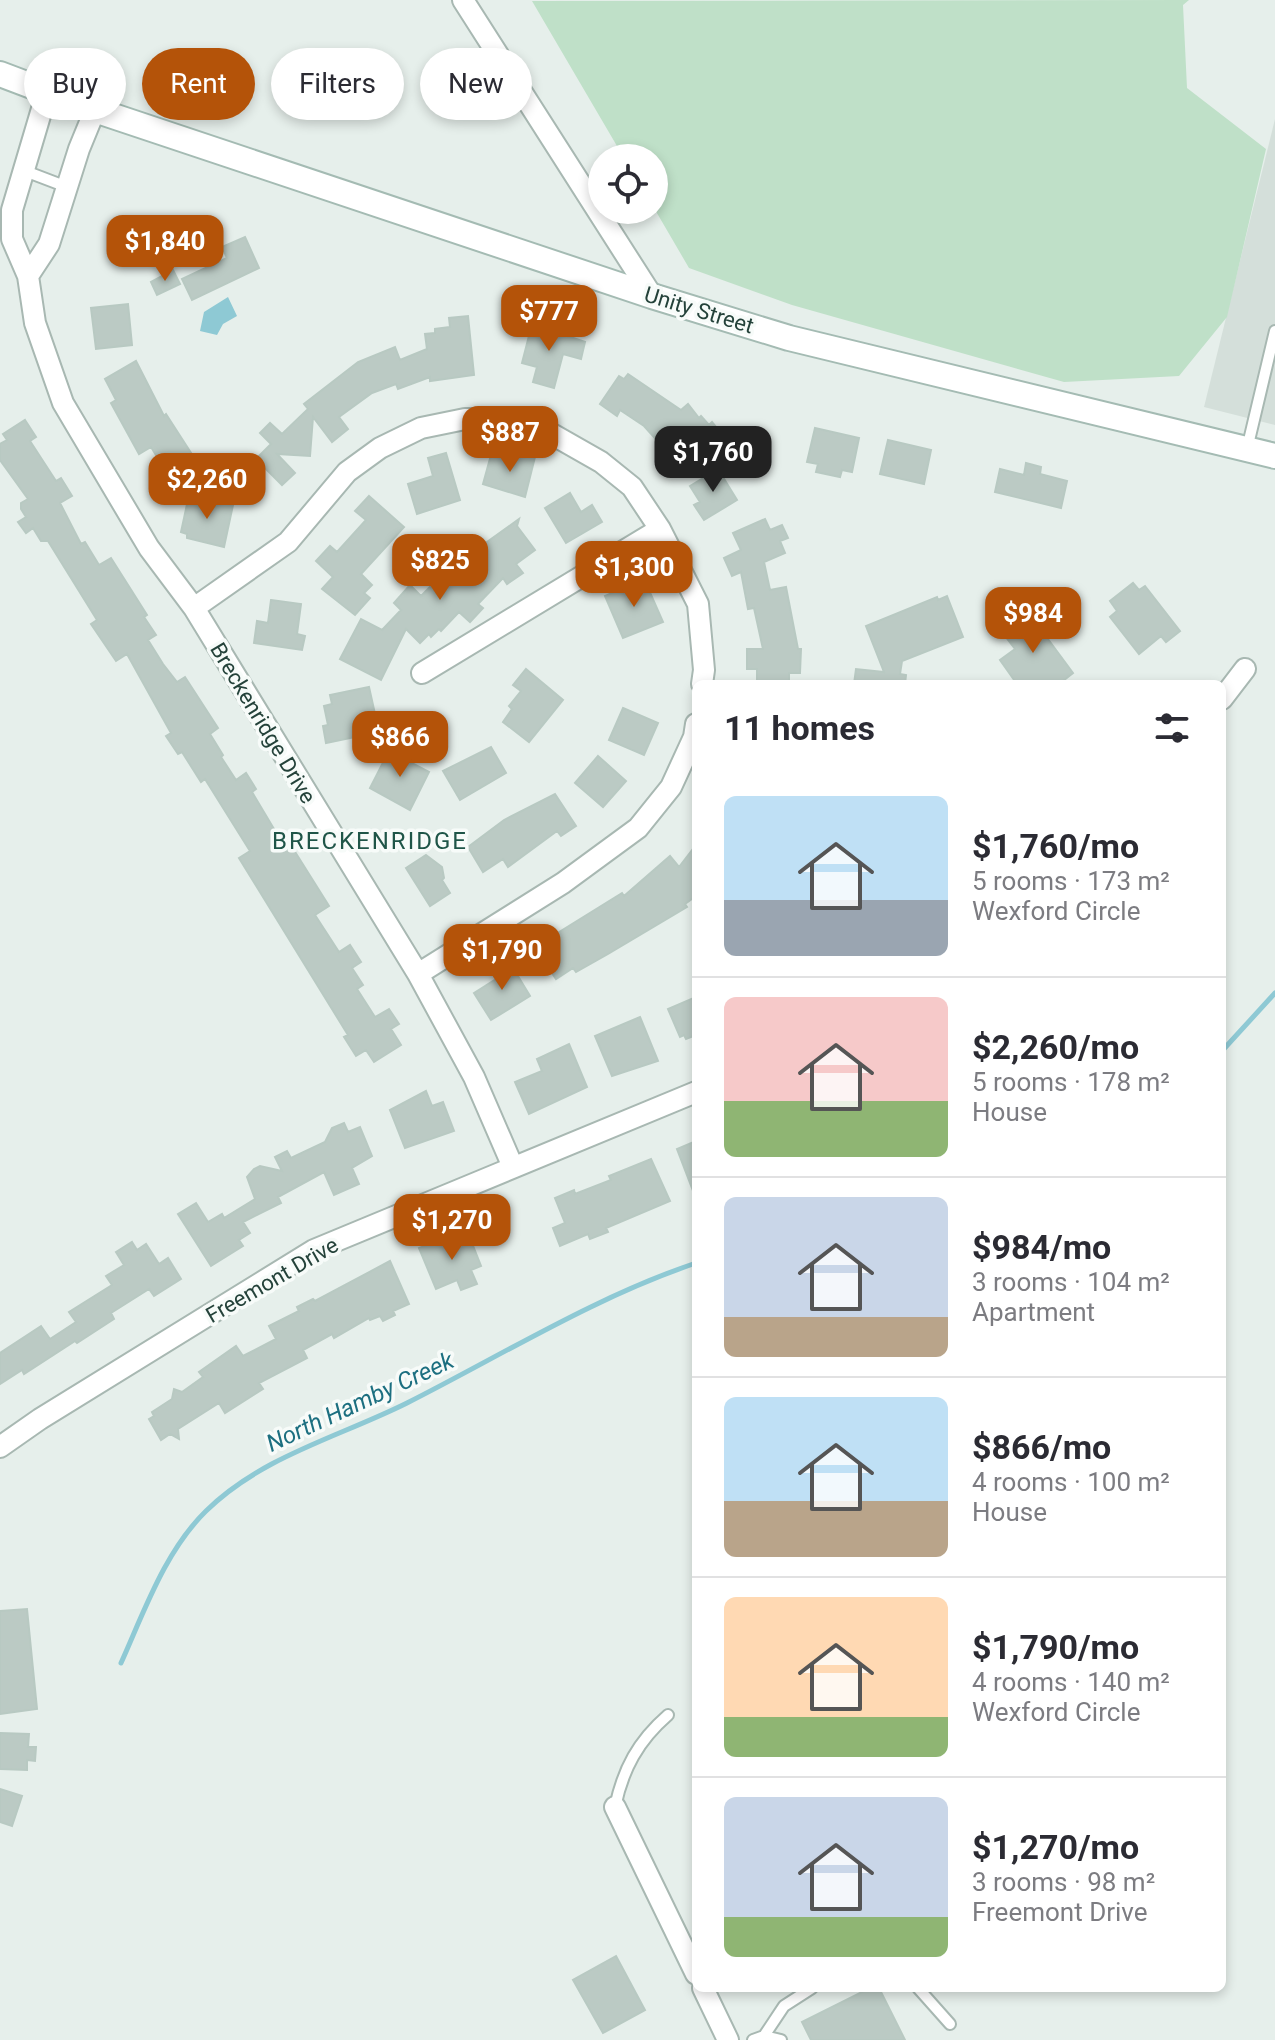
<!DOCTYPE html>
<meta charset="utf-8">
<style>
:root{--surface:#fff;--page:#f2f2f3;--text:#2b2b33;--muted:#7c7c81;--line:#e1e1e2;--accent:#b45309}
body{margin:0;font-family:Roboto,sans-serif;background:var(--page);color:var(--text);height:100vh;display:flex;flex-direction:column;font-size:30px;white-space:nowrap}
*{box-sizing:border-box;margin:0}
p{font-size:26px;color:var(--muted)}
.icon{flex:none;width:44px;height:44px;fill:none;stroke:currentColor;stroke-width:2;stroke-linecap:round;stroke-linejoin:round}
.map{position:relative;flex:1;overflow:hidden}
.side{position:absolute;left:692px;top:680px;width:534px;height:1312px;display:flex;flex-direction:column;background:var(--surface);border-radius:12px;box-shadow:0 4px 12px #0003}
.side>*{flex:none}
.banner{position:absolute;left:24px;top:48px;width:548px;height:72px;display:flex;gap:16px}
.buttons{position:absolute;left:588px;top:144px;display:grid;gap:16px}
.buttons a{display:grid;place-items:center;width:80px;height:80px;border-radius:50%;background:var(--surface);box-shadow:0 4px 12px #0003;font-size:40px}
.price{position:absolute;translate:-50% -68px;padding:0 18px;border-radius:16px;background:var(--accent);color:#fff;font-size:26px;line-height:52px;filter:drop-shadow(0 2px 4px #0008)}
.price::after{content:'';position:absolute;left:50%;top:48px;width:24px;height:18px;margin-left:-12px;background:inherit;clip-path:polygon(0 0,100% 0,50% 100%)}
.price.active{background:#222;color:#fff}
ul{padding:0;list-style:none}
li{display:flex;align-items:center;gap:24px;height:200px;padding:0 32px}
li+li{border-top:2px solid var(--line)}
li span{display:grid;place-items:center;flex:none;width:224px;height:160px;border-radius:12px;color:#555}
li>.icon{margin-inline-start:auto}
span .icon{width:96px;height:96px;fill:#fffc;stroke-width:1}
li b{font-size:34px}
h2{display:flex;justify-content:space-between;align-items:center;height:96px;padding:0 32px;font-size:34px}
.tag{padding:0 28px;border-radius:36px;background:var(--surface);box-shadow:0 4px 12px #0003;font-size:28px;line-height:72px}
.tag.active{background:var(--accent);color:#fff}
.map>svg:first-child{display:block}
</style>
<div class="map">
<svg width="1275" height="2040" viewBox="0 0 1275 2040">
<rect width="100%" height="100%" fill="#e6efeb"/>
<path fill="#d4dfda" d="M 1275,119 L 1275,425 L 1204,407 Z"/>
<path fill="#bfe0c8" d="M 1189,0 L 1183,5 L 1187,88 L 1266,149 L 1227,317 L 1179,376 L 1064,382 L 792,305 L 689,268 L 654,208 L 654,158 L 624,158 L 532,1 Z"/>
<path fill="#8ec9d4" d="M 228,297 L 237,316 L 223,324 L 217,335 L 200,331 L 204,312 Z"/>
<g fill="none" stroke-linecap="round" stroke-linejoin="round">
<path stroke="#8ec9d4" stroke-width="5" d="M 1222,1051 L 1275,993
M 121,1663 C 144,1612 165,1551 206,1511 C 262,1456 339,1437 407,1403 C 502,1355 595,1297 696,1263"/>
</g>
<path fill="#bbcac4" stroke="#b8c9c2" stroke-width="2" d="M 245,237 L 259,268 L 192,300 L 182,279 L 227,258 L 222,247 Z
M 173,270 L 180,284 L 157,295 L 151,282 Z
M 128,304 L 132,345 L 96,349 L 91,308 Z
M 468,316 L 474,375 L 430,381 L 430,377 L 398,389 L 396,384 L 372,393 L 339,417 L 348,429 L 332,442 L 313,417 L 310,456 L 277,454 L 295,473 L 282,485 L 256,459 L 271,444 L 260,433 L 270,423 L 282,434 L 308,409 L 304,404 L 358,362 L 395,347 L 400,360 L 427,349 L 425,334 L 435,333 L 435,329 L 450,327 L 449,318 Z
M 532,324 L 585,342 L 581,359 L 563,354 L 554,388 L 533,382 L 537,367 L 522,363 Z
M 136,361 L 164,416 L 166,414 L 193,456 L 167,473 L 151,447 L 139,454 L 111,403 L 116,400 L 105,379 Z
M 628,374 L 681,410 L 688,404 L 699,418 L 701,416 L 709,425 L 712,422 L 721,433 L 681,467 L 644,426 L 620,410 L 617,416 L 600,404 L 619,376 L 624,379 Z
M 25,420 L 36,437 L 30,441 L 56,481 L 61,478 L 72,496 L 60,503 L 81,544 L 85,542 L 99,565 L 111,558 L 147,615 L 144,617 L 156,635 L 148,640 L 163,664 L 177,682 L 185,677 L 218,728 L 210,734 L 223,755 L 221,757 L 236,780 L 246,773 L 256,789 L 252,792 L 277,834 L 282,831 L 329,906 L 315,915 L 339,952 L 350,945 L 361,962 L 352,968 L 363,985 L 357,989 L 375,1017 L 389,1009 L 399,1024 L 391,1029 L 401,1045 L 374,1062 L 366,1050 L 356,1056 L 344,1037 L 348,1035 L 239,858 L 250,851 L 205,779 L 201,782 L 182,752 L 178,754 L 166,736 L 171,733 L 127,654 L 116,661 L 91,624 L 97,620 L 48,541 L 41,541 L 33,528 L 26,533 L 18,522 L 26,517 L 21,509 L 21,503 L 28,499 L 0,460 L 0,444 L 7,440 L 3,434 Z
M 815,428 L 859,438 L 852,472 L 842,470 L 840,477 L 816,472 L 818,464 L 807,462 Z
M 888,440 L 931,450 L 924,484 L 880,474 Z
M 516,452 L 535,457 L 525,497 L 483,484 L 491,455 L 514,461 Z
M 446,453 L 460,500 L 417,514 L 408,484 L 433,476 L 428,458 Z
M 1026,463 L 1041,467 L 1040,474 L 1067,481 L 1061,508 L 995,492 L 1000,469 L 1024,475 Z
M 718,469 L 737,500 L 704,520 L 694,505 L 700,502 L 690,486 Z
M 570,493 L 581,512 L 592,505 L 602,522 L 566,543 L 545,508 Z
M 189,495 L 233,505 L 224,547 L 187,538 L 187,534 L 181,532 Z
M 369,496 L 404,527 L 361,574 L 372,585 L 364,593 L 370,598 L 355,615 L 322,589 L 333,577 L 316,561 L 330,546 L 337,552 L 366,520 L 355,511 Z
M 519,519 L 517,526 L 535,550 L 516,564 L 523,573 L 507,584 L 503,578 L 478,604 L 483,608 L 470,622 L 459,612 L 441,631 L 439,629 L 431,637 L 429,634 L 420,643 L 406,629 L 381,680 L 340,659 L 361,619 L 382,630 L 401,610 L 394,603 L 410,585 L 421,596 L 443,574 L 450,581 L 480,547 Z
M 765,519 L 770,530 L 782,525 L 788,538 L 780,541 L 785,553 L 764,562 L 770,590 L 786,587 L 798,649 L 801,649 L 800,673 L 789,673 L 789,684 L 757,684 L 757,669 L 747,669 L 747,649 L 763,649 L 754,608 L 748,609 L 741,572 L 732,576 L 724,558 L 741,550 L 733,533 Z
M 644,579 L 663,622 L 623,638 L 605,596 Z
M 1133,583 L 1139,590 L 1145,586 L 1180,631 L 1166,642 L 1161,636 L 1139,654 L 1110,617 L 1117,611 L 1110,601 Z
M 947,596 L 963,637 L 902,661 L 900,674 L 906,675 L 905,684 L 854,684 L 856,669 L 884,672 L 866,626 L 937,597 L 938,600 Z
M 271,600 L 301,604 L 297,634 L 305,636 L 302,650 L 254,643 L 257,621 L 268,623 Z
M 1028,612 L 1073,673 L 1059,684 L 1017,684 L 1000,660 L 1015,649 L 1002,632 Z
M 526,669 L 563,700 L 529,742 L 503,722 L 512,709 L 509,706 L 521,691 L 513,685 Z
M 369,687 L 379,732 L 326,743 L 323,726 L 328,725 L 324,706 L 332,704 L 330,695 Z
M 623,708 L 658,723 L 644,755 L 609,740 Z
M 391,747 L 410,757 L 408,761 L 429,772 L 410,810 L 370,788 Z
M 491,747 L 506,773 L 460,800 L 443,771 Z
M 598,756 L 626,781 L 603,807 L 575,783 Z
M 555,794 L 576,826 L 561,836 L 557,831 L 508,867 L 503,859 L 483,872 L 468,847 L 504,820 Z
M 696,845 L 696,896 L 685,904 L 687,907 L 608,954 L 576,972 L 573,968 L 556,979 L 535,947 L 622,893 L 624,896 L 670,856 L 679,867 Z
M 426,855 L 442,867 L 444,878 L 442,880 L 450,893 L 430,906 L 406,868 Z
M 510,963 L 530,996 L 491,1020 L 474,993 L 496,979 L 493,974 Z
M 696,997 L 696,1035 L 686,1039 L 684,1035 L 680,1037 L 668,1009 Z
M 640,1017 L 658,1061 L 612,1076 L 595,1036 Z
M 569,1044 L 587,1087 L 529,1114 L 515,1082 L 542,1071 L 537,1059 Z
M 426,1091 L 432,1106 L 443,1102 L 454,1131 L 405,1148 L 390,1110 Z
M 344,1123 L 348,1132 L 360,1127 L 372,1156 L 352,1168 L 359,1184 L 334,1195 L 324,1172 L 278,1197 L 281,1203 L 243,1222 L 250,1233 L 239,1240 L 243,1246 L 211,1266 L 178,1214 L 196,1203 L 208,1222 L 222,1214 L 224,1218 L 255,1199 L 247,1177 L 254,1169 L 260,1166 L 282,1171 L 275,1157 L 287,1151 L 291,1158 L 325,1142 L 332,1128 Z
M 696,1141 L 696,1196 L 695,1196 L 677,1149 Z
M 651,1159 L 670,1201 L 606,1228 L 608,1232 L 590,1239 L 588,1234 L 560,1246 L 553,1228 L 565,1223 L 555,1198 L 574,1190 L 575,1194 L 611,1180 L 609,1176 Z
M 468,1233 L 481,1266 L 471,1270 L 477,1284 L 461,1290 L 457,1280 L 436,1289 L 419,1248 L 440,1240 L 441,1244 Z
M 132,1242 L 137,1250 L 146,1244 L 159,1264 L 168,1258 L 181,1279 L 154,1296 L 149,1289 L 111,1313 L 114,1319 L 77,1343 L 75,1341 L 24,1374 L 22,1370 L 0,1384 L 0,1353 L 41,1326 L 50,1339 L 76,1322 L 69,1312 L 112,1285 L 106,1276 L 124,1265 L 116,1252 Z
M 390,1261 L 409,1304 L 393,1311 L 395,1315 L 383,1321 L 380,1316 L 370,1320 L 369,1318 L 334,1338 L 332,1334 L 303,1350 L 307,1358 L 259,1383 L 263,1389 L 225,1413 L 219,1403 L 178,1429 L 179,1439 L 170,1434 L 161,1440 L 149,1419 L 154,1416 L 152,1412 L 172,1399 L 174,1389 L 182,1392 L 203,1377 L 199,1372 L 236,1346 L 243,1356 L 276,1339 L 269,1326 L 299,1311 L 297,1307 L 313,1299 L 315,1301 Z
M 27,1609 L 37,1709 L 0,1714 L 0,1611 Z
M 0,1733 L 29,1734 L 28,1747 L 36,1747 L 35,1761 L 27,1760 L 27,1770 L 0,1769 Z
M 0,1789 L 22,1796 L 12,1826 L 0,1822 Z
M 616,1956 L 645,2010 L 603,2033 L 573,1980 Z
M 870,1988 L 879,1988 L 905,2040 L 811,2040 L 802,2022 Z"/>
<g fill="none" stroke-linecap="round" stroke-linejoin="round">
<g stroke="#a8b8b2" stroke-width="14">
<path id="lane" d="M 25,171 L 67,187
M 1247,449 L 1275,331
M 615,1807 C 623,1769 638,1741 668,1715
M 918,1988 L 950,2024
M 764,2036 L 784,2006 L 812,1988
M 753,2040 L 764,2036 L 781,2040"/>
</g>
<g stroke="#a8b8b2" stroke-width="24">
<path id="street" d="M 463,0 L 652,296
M 47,92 L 12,210 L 12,239 L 28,276 L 35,323 L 63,403 L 149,548 L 194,608 L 418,974 L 474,1077 L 513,1167
M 28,276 L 49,244 L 79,149 L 95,110
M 194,608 L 288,542 L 347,472 L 380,448 L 421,428 L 465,419 L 504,419 L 550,433 L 601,462 L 632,487 L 660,529 L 698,604 L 704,670 L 702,684
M 422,673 L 660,529
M 1222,699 L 1245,669
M 418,974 L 563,883 L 638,828 L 671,787 L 694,737 L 696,724
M 0,1447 L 40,1419 L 314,1250 L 696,1092
M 615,1807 L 696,1974
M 703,1988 L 728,2040"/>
</g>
<g stroke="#a4bbb3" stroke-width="28">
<path id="secondary" d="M 0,74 L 95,110 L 652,296 L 789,338 L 1275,456"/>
</g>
<use href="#lane" stroke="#fff" stroke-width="10"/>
<use href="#street" stroke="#fff" stroke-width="20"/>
<use href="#secondary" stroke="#fff" stroke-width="24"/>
</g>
<g text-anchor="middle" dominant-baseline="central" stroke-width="7" stroke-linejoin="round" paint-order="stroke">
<g font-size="22" fill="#24423a" stroke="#f7fbf9">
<text transform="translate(699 310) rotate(17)">Unity Street</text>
<text transform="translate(263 723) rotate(59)">Breckenridge Drive</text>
<text transform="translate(272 1280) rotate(-30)">Freemont Drive</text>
</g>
<g font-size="24" letter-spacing="2" fill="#1f5548" stroke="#f7fbf9">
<text x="370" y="841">BRECKENRIDGE</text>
</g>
<g font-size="24" font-style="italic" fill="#1c6f80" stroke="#f7fbf9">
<text transform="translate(360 1402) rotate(-25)">North Hamby Creek</text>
</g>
</g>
</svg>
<div class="buttons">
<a><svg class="icon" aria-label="locate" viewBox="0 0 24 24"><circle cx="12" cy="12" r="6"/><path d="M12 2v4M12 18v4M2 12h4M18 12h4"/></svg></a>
</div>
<b class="price" style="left:165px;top:283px">$1,840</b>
<b class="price" style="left:549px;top:353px">$777</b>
<b class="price" style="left:510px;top:474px">$887</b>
<b class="price active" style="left:713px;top:494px">$1,760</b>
<b class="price" style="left:207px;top:521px">$2,260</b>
<b class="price" style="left:440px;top:602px">$825</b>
<b class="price" style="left:634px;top:609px">$1,300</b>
<b class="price" style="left:1033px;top:655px">$984</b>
<b class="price" style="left:400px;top:779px">$866</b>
<b class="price" style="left:502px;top:992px">$1,790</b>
<b class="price" style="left:452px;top:1262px">$1,270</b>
<div class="banner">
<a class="tag">Buy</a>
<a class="tag active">Rent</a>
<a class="tag">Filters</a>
<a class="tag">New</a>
</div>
<section class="side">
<h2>11 homes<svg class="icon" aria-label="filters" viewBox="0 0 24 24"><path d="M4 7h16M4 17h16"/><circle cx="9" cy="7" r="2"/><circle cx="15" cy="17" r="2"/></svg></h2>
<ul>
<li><span style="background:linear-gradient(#bfe0f5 65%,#9aa5b1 0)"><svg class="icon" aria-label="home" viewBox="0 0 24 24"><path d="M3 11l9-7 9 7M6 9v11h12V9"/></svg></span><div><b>$1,760/mo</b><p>5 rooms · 173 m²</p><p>Wexford Circle</p></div></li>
<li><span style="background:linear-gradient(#f6c9c9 65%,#8fb573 0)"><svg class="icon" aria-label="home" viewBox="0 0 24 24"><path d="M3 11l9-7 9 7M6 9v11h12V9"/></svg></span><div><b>$2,260/mo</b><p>5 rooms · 178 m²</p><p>House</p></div></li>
<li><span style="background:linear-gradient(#c9d6e8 75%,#b9a48a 0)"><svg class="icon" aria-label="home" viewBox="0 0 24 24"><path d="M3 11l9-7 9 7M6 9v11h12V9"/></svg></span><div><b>$984/mo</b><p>3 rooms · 104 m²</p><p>Apartment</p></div></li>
<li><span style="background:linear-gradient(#bfe0f5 65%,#b9a48a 0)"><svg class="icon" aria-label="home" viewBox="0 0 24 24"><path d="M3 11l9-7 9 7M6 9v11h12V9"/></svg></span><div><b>$866/mo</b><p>4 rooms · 100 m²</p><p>House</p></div></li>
<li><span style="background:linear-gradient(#ffd9b3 75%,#8fb573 0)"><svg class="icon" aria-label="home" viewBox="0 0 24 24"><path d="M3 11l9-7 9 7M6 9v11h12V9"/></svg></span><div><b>$1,790/mo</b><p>4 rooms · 140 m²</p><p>Wexford Circle</p></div></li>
<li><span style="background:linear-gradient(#c9d6e8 75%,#8fb573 0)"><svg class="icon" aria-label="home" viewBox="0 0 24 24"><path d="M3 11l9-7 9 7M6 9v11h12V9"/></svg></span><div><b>$1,270/mo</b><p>3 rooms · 98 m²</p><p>Freemont Drive</p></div></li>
</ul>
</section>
</div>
